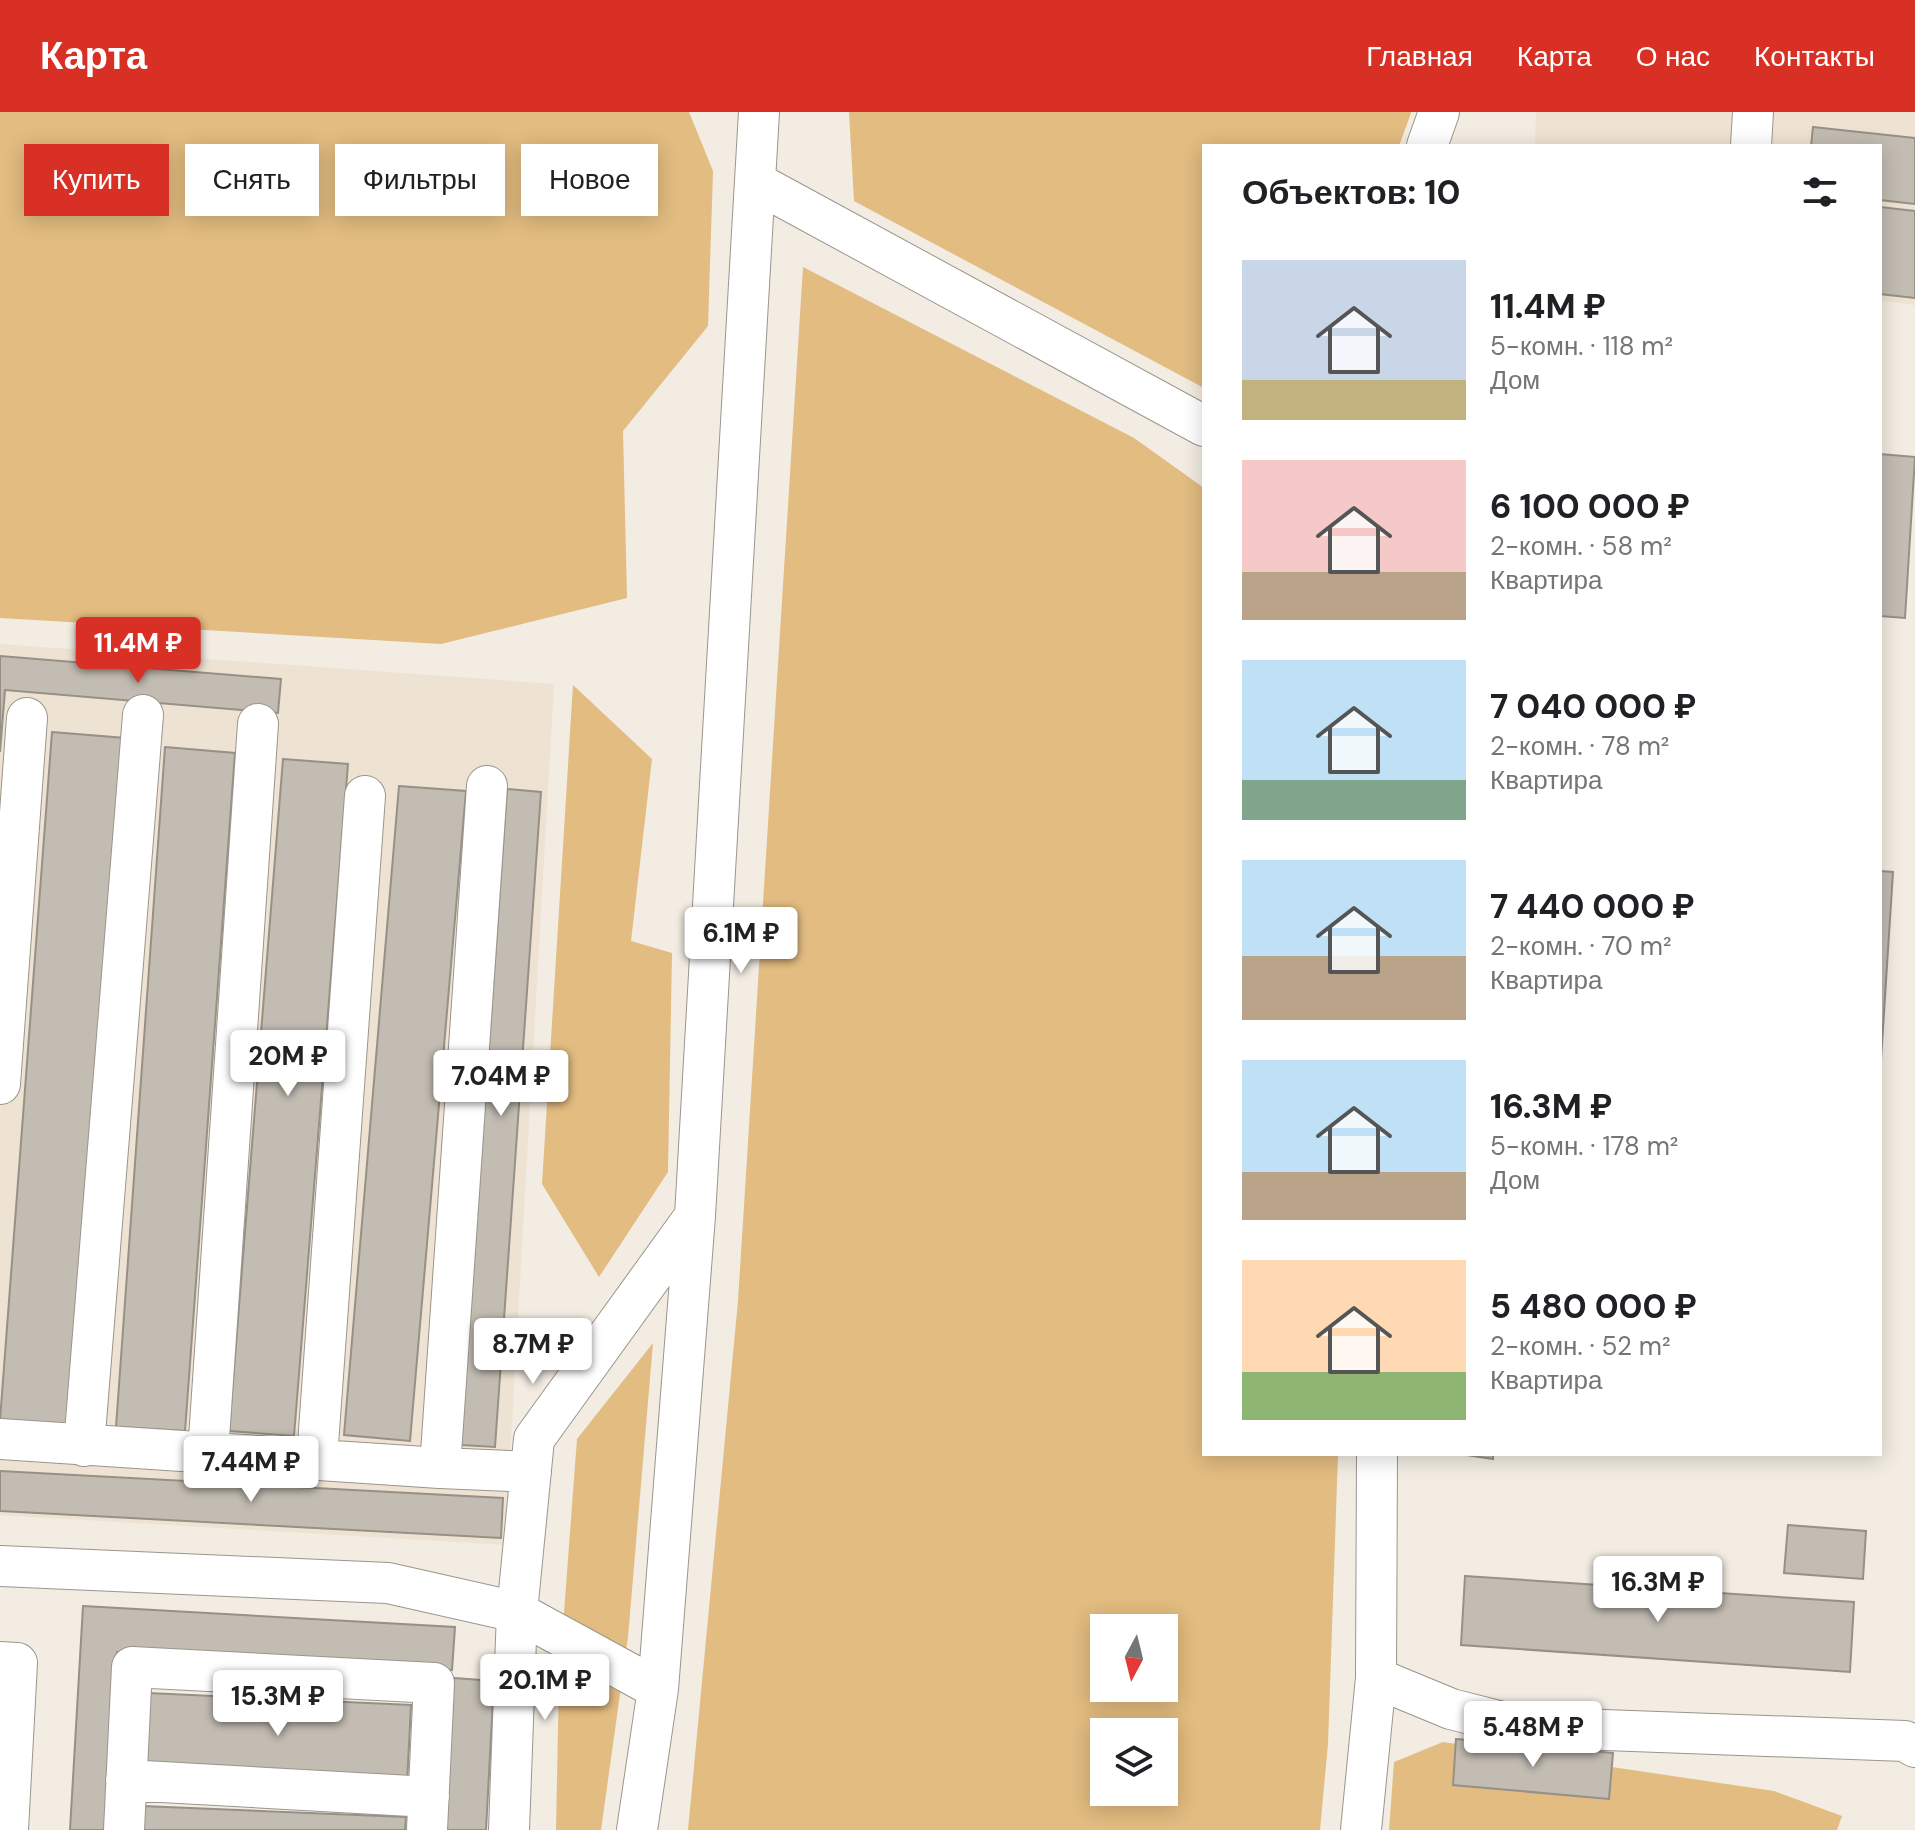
<!DOCTYPE html>
<html lang="ru">
<meta charset="utf-8">
<style>
:root{--surface:#fff;--page:#f2f2f2;--text:#202124;--muted:#757577;--accent:#d93025}
body{margin:0;font-family:"DM Sans",sans-serif;background:var(--page);color:var(--text);height:100vh;display:flex;flex-direction:column;font-size:30px;white-space:nowrap}
*{box-sizing:border-box;margin:0}
p{font-size:26px;color:var(--muted)}
.icon{flex:none;width:44px;height:44px;fill:none;stroke:currentColor;stroke-width:2;stroke-linecap:round;stroke-linejoin:round}
.map{position:relative;flex:1;overflow:hidden}
.sheet{position:absolute;left:1202px;top:32px;width:680px;height:1312px;display:flex;flex-direction:column;background:var(--surface);border-radius:0px;box-shadow:0 4px 20px #0003}
.sheet>*{flex:none}
.guide{position:absolute;left:24px;top:32px;width:760px;height:72px;display:flex;gap:16px}
.needle{width:52px;rotate:187deg}
.buttons{position:absolute;left:1090px;top:1502px;display:grid;gap:16px}
.buttons a{display:grid;place-items:center;width:88px;height:88px;border-radius:0px;background:var(--surface);box-shadow:0 4px 20px #0003;font-size:40px}
.price{position:absolute;translate:-50% -68px;padding:0 18px;border-radius:8px;background:#fff;color:#222;font-size:26px;line-height:52px;filter:drop-shadow(0 2px 4px #0008)}
.price::after{content:'';position:absolute;left:50%;top:48px;width:24px;height:18px;margin-left:-12px;background:inherit;clip-path:polygon(0 0,100% 0,50% 100%)}
.price.active{background:var(--accent);color:#fff}
ul{padding:0;list-style:none}
li{display:flex;align-items:center;gap:24px;height:200px;padding:0 40px}
li span{display:grid;place-items:center;flex:none;width:224px;height:160px;border-radius:0px;color:#555}
li>.icon{margin-inline-start:auto}
span .icon{width:96px;height:96px;fill:#fffc;stroke-width:1}
li b{font-size:34px}
h2{display:flex;justify-content:space-between;align-items:center;height:96px;padding:0 40px;font-size:34px}
.chip{padding:0 28px;border-radius:0px;background:var(--surface);box-shadow:0 4px 20px #0003;font-size:28px;line-height:72px}
.chip.active{background:var(--accent);color:#fff}
header{display:flex;align-items:center;gap:48px;box-sizing:border-box;height:112px;padding:0 40px;background:var(--accent);color:#fff}
header strong{font-size:38px}
nav{display:flex;gap:44px;margin-inline-start:auto;font-size:28px}
.map>svg:first-child{display:block}
</style>
<header>
<strong>Карта</strong>
<nav><a>Главная</a><a>Карта</a><a>О нас</a><a>Контакты</a></nav>
</header>
<div class="map">
<svg width="1915" height="1718" viewBox="0 0 1915 1718">
<rect width="100%" height="100%" fill="#f2ece2"/>
<path fill="#eee3d2" d="M 1536,0 L 1915,0 L 1915,193 L 1880,189 L 1880,34 L 1535,34 Z
M 0,532 L 554,572 L 505,1433 L 0,1403 Z"/>
<path fill="#e2bc80" fill-rule="evenodd" d="M 0,0 L 689,0 L 713,59 L 708,214 L 623,319 L 627,486 L 441,532 L 0,506 Z
M 849,0 L 1411,0 L 1411,1 L 1399,34 L 1204,34 L 1204,276 L 854,89 Z
M 803,155 L 1134,326 L 1204,376 L 1204,1342 L 1338,1342 L 1328,1632 L 1320,1718 L 688,1718 L 738,1189 ZM 1164,1516 L 1164,1576 L 1104,1576 L 1104,1516 ZM 1164,1620 L 1164,1680 L 1104,1680 L 1104,1620 Z
M 573,573 L 652,647 L 631,829 L 672,841 L 668,1060 L 599,1165 L 542,1072 Z
M 653,1231 L 628,1525 L 601,1718 L 556,1718 L 559,1567 L 577,1327 Z
M 1443,1630 L 1774,1679 L 1842,1704 L 1837,1718 L 1389,1718 L 1394,1650 Z"/>
<path fill="#c2bcb2" stroke="#969087" stroke-width="2" d="M 1813,15 L 1915,26 L 1915,92 L 1880,88 L 1880,34 L 1811,34 Z
M 1880,95 L 1915,99 L 1915,186 L 1880,182 Z
M 1880,342 L 1915,345 L 1905,506 L 1880,504 Z
M 0,544 L 281,567 L 278,601 L 5,578 L 0,640 Z
M 52,620 L 125,626 L 71,1314 L 0,1308 Z
M 165,635 L 235,641 L 185,1319 L 116,1315 Z
M 283,647 L 348,652 L 294,1324 L 229,1319 Z
M 399,674 L 466,679 L 410,1329 L 344,1323 Z
M 507,677 L 541,680 L 495,1335 L 461,1333 Z
M 1880,759 L 1893,760 L 1880,963 Z
M 1460,1342 L 1493,1342 L 1493,1347 Z
M 0,1359 L 503,1386 L 501,1426 L 0,1399 Z
M 1788,1413 L 1866,1419 L 1863,1467 L 1784,1461 Z
M 1465,1464 L 1854,1490 L 1850,1560 L 1461,1533 Z
M 83,1494 L 455,1515 L 452,1558 L 117,1540 L 106,1718 L 70,1718 Z
M 454,1566 L 494,1569 L 486,1718 L 446,1718 Z
M 148,1581 L 411,1593 L 407,1672 L 144,1660 Z
M 1456,1627 L 1613,1641 L 1609,1687 L 1453,1673 Z
M 142,1694 L 406,1705 L 405,1718 L 141,1718 Z"/>
<g fill="none" stroke-linecap="round" stroke-linejoin="round">
<g stroke="#9b958c" stroke-width="42">
<path id="minor" d="M 1427,34 L 1439,0
M 1751,34 L 1753,0
M 755,70 L 1204,314
M 487,674 L 440,1356 L 531,1360
M 0,972 L 27,606
M 0,1327 L 440,1356
M 84,1334 L 143,603
M 208,1341 L 258,612
M 1377,1342 L 1376,1566 L 1451,1597 L 1522,1615 L 1905,1629 L 1915,1635
M 317,1346 L 365,684
M 0,1454 L 388,1471 L 517,1500 L 658,1577
M 0,1550 L 17,1551 L 8,1718
M 126,1668 L 429,1685
M 124,1718 L 132,1555 L 434,1571 L 427,1718
M 509,1718 L 517,1500 L 534,1327 L 695,1104
M 637,1718 L 658,1577 L 695,1104 L 759,0
M 1361,1718 L 1376,1566"/>
</g>
<use href="#minor" stroke="#fff" stroke-width="40"/>
</g>
</svg>
<div class="buttons">
<a><svg class="needle" viewBox="-14 -14 28 28"><path d="M0-13l5 13h-10z" fill="#e53935"/><path d="M0 13l5-13h-10z" fill="#757577"/></svg></a>
<a><svg class="icon" aria-label="layers" viewBox="0 0 24 24"><path d="M12 4l9 5-9 5-9-5zM3 14l9 5 9-5"/></svg></a>
</div>
<b class="price active" style="left:138px;top:573px">11.4M ₽</b>
<b class="price" style="left:741px;top:863px">6.1M ₽</b>
<b class="price" style="left:288px;top:986px">20M ₽</b>
<b class="price" style="left:501px;top:1006px">7.04M ₽</b>
<b class="price" style="left:533px;top:1274px">8.7M ₽</b>
<b class="price" style="left:251px;top:1392px">7.44M ₽</b>
<b class="price" style="left:1658px;top:1512px">16.3M ₽</b>
<b class="price" style="left:545px;top:1610px">20.1M ₽</b>
<b class="price" style="left:278px;top:1626px">15.3M ₽</b>
<b class="price" style="left:1533px;top:1657px">5.48M ₽</b>
<div class="guide">
<a class="chip active">Купить</a>
<a class="chip">Снять</a>
<a class="chip">Фильтры</a>
<a class="chip">Новое</a>
</div>
<section class="sheet">
<h2>Объектов: 10<svg class="icon" aria-label="filters" viewBox="0 0 24 24"><path d="M4 7h16M4 17h16"/><circle cx="9" cy="7" r="2"/><circle cx="15" cy="17" r="2"/></svg></h2>
<ul>
<li><span style="background:linear-gradient(#c9d6e8 75%,#c2b280 0)"><svg class="icon" aria-label="home" viewBox="0 0 24 24"><path d="M3 11l9-7 9 7M6 9v11h12V9"/></svg></span><div><b>11.4M ₽</b><p>5-комн. · 118 m²</p><p>Дом</p></div></li>
<li><span style="background:linear-gradient(#f6c9c9 70%,#b9a48a 0)"><svg class="icon" aria-label="home" viewBox="0 0 24 24"><path d="M3 11l9-7 9 7M6 9v11h12V9"/></svg></span><div><b>6 100 000 ₽</b><p>2-комн. · 58 m²</p><p>Квартира</p></div></li>
<li><span style="background:linear-gradient(#bfe0f5 75%,#7fa58c 0)"><svg class="icon" aria-label="home" viewBox="0 0 24 24"><path d="M3 11l9-7 9 7M6 9v11h12V9"/></svg></span><div><b>7 040 000 ₽</b><p>2-комн. · 78 m²</p><p>Квартира</p></div></li>
<li><span style="background:linear-gradient(#bfe0f5 60%,#b9a48a 0)"><svg class="icon" aria-label="home" viewBox="0 0 24 24"><path d="M3 11l9-7 9 7M6 9v11h12V9"/></svg></span><div><b>7 440 000 ₽</b><p>2-комн. · 70 m²</p><p>Квартира</p></div></li>
<li><span style="background:linear-gradient(#bfe0f5 70%,#b9a48a 0)"><svg class="icon" aria-label="home" viewBox="0 0 24 24"><path d="M3 11l9-7 9 7M6 9v11h12V9"/></svg></span><div><b>16.3M ₽</b><p>5-комн. · 178 m²</p><p>Дом</p></div></li>
<li><span style="background:linear-gradient(#ffd9b3 70%,#8fb573 0)"><svg class="icon" aria-label="home" viewBox="0 0 24 24"><path d="M3 11l9-7 9 7M6 9v11h12V9"/></svg></span><div><b>5 480 000 ₽</b><p>2-комн. · 52 m²</p><p>Квартира</p></div></li>
</ul>
</section>
</div>
